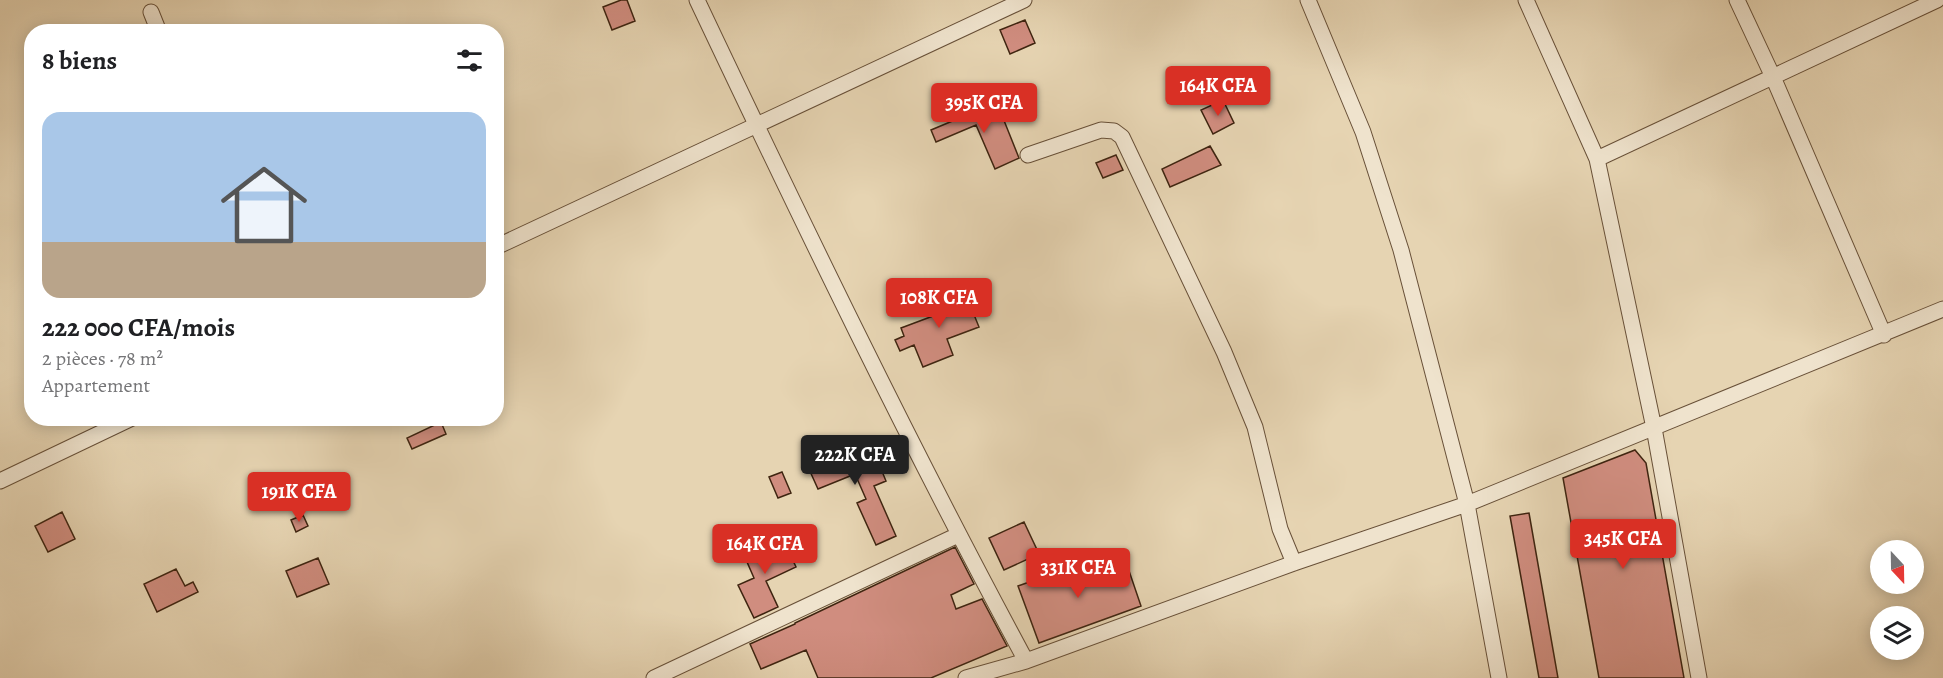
<!DOCTYPE html>
<html lang="fr">
<meta charset="utf-8">
<style>
:root{--surface:#fff;--page:#f6f6f6;--text:#202124;--muted:#757577;--accent:#d93025}
body{margin:0;font-family:Alegreya,serif;background:var(--page);color:var(--text);height:100vh;display:flex;flex-direction:column;font-size:22px;white-space:nowrap}
*{box-sizing:border-box;margin:0}
p{font-size:20px;color:var(--muted)}
.icon{flex:none;width:33px;height:33px;fill:none;stroke:currentColor;stroke-width:2;stroke-linecap:round;stroke-linejoin:round}
.map{position:relative;flex:1;overflow:hidden}
.drawer{position:absolute;left:24px;top:24px;width:480px;height:402px;display:flex;flex-direction:column;background:var(--surface);border-radius:24px;box-shadow:0 3px 15px #0003}
.drawer>*{flex:none}
.needle{width:39px;rotate:158deg}
.controls{position:absolute;left:1870px;top:540px;display:grid;gap:12px}
.controls a{display:grid;place-items:center;width:54px;height:54px;border-radius:50%;background:var(--surface);box-shadow:0 3px 15px #0003;font-size:30px}
.price{position:absolute;translate:-50% -51px;padding:0 14px;border-radius:6px;background:var(--accent);color:#fff;font-size:20px;line-height:39px;filter:drop-shadow(0 2px 3px #0008)}
.price::after{content:'';position:absolute;left:50%;top:36px;width:18px;height:14px;margin-left:-9px;background:inherit;clip-path:polygon(0 0,100% 0,50% 100%)}
.price.current{background:#222;color:#fff}
ul{padding:0;list-style:none}
li{display:grid;align-content:center;gap:12px;height:318px;padding:0 18px}
li span{display:grid;place-items:center;height:186px;border-radius:18px;color:#555}
li>.icon{margin-inline-start:auto}
span .icon{width:108px;height:108px;fill:#fffc;stroke-width:1}
li b{font-size:26px}
h2{display:flex;justify-content:space-between;align-items:center;height:72px;padding:0 18px;font-size:26px}
.map>svg:first-child{display:block}
</style>
<div class="map">
<svg width="1943" height="678" viewBox="0 0 1943 678">
<rect width="100%" height="100%" fill="#e6d4b2"/>
<filter id="stains"><feTurbulence type="fractalNoise" baseFrequency=".00333" numOctaves="4"/><feColorMatrix values="0 0 0 0 .2 0 0 0 0 .09 0 0 0 0 .02 0 0 0 .5 -.17"/></filter>
<radialGradient id="worn" r=".72"><stop offset=".6" stop-color="#630" stop-opacity="0"/><stop offset="1" stop-color="#630" stop-opacity=".3"/></radialGradient>
<path fill="#d08d7f" stroke="#3e2410" stroke-width="1.5" d="M 621,0 L 627,0 L 635,21 L 612,30 L 603,7 Z
M 1025,20 L 1035,43 L 1010,54 L 1000,30 Z
M 1223,100 L 1234,123 L 1213,134 L 1201,110 Z
M 993,104 L 999,120 L 1003,118 L 1019,158 L 995,169 L 976,125 L 936,142 L 931,130 Z
M 1210,146 L 1221,165 L 1170,187 L 1162,169 Z
M 1116,155 L 1123,170 L 1103,178 L 1096,163 Z
M 964,290 L 979,327 L 947,339 L 953,355 L 923,367 L 914,345 L 900,351 L 895,340 L 904,336 L 901,328 L 941,313 L 936,301 Z
M 441,422 L 446,434 L 412,449 L 407,438 Z
M 835,445 L 844,466 L 874,452 L 886,481 L 874,486 L 896,536 L 876,545 L 857,503 L 866,499 L 855,474 L 818,489 L 804,458 Z
M 1635,450 L 1646,463 L 1684,678 L 1599,678 L 1563,478 Z
M 782,472 L 791,493 L 778,498 L 769,477 Z
M 62,512 L 75,539 L 48,552 L 35,526 Z
M 1529,513 L 1558,678 L 1539,678 L 1510,516 Z
M 303,515 L 308,526 L 296,532 L 291,520 Z
M 1024,522 L 1039,554 L 1004,570 L 989,538 Z
M 782,537 L 796,567 L 766,581 L 778,607 L 754,618 L 738,585 L 754,578 L 744,555 Z
M 955,547 L 974,584 L 951,595 L 956,609 L 982,599 L 1007,646 L 931,678 L 818,678 L 806,650 L 761,669 L 750,644 L 795,624 L 795,623 Z
M 318,558 L 329,584 L 297,597 L 286,571 Z
M 1086,562 L 1090,574 L 1126,562 L 1141,606 L 1039,643 L 1018,586 Z
M 176,569 L 185,586 L 193,582 L 198,592 L 157,612 L 144,584 Z"/>
<g fill="none" stroke-linecap="round" stroke-linejoin="round">
<g stroke="#685038" stroke-width="17">
<path id="minor" d="M 697,0 C 802,222 909,444 1026,661
M 1308,0 L 1363,132 L 1401,250 L 1467,504 L 1499,678
M 1526,0 L 1597,159 L 1654,428 L 1699,678
M 1737,0 L 1773,77 L 1884,335
M 151,12 L 159,32
M 1028,155 L 1101,130 L 1114,131 L 1122,137 L 1224,352 L 1255,427 L 1280,529 L 1294,563
M 1597,159 L 1937,0
M 496,247 L 1024,0
M 0,481 L 132,418
M 654,678 L 958,535
M 966,678 L 1026,661 L 1294,563 L 1467,504 L 1943,309"/>
</g>
<use href="#minor" stroke="#efe3cd" stroke-width="15"/>
</g>
<rect width="100%" height="100%" filter="url(#stains)"/>
<rect width="100%" height="100%" fill="url(#worn)"/>
</svg>
<div class="controls">
<a><svg class="needle" viewBox="-14 -14 28 28"><path d="M0-13l5 13h-10z" fill="#e53935"/><path d="M0 13l5-13h-10z" fill="#757577"/></svg></a>
<a><svg class="icon" aria-label="layers" viewBox="0 0 24 24"><path d="M12 4l9 5-9 5-9-5zM3 14l9 5 9-5"/></svg></a>
</div>
<b class="price" style="left:1218px;top:117px">164K CFA</b>
<b class="price" style="left:984px;top:134px">395K CFA</b>
<b class="price" style="left:939px;top:329px">108K CFA</b>
<b class="price current" style="left:855px;top:486px">222K CFA</b>
<b class="price" style="left:299px;top:523px">191K CFA</b>
<b class="price" style="left:1623px;top:570px">345K CFA</b>
<b class="price" style="left:765px;top:575px">164K CFA</b>
<b class="price" style="left:1078px;top:599px">331K CFA</b>
<section class="drawer">
<h2>8 biens<svg class="icon" aria-label="filters" viewBox="0 0 24 24"><path d="M4 7h16M4 17h16"/><circle cx="9" cy="7" r="2"/><circle cx="15" cy="17" r="2"/></svg></h2>
<ul>
<li><span style="background:linear-gradient(#a9c7e8 70%,#b9a48a 0)"><svg class="icon" aria-label="home" viewBox="0 0 24 24"><path d="M3 11l9-7 9 7M6 9v11h12V9"/></svg></span><div><b>222 000 CFA/mois</b><p>2 pièces · 78 m²</p><p>Appartement</p></div></li>
</ul>
</section>
</div>
